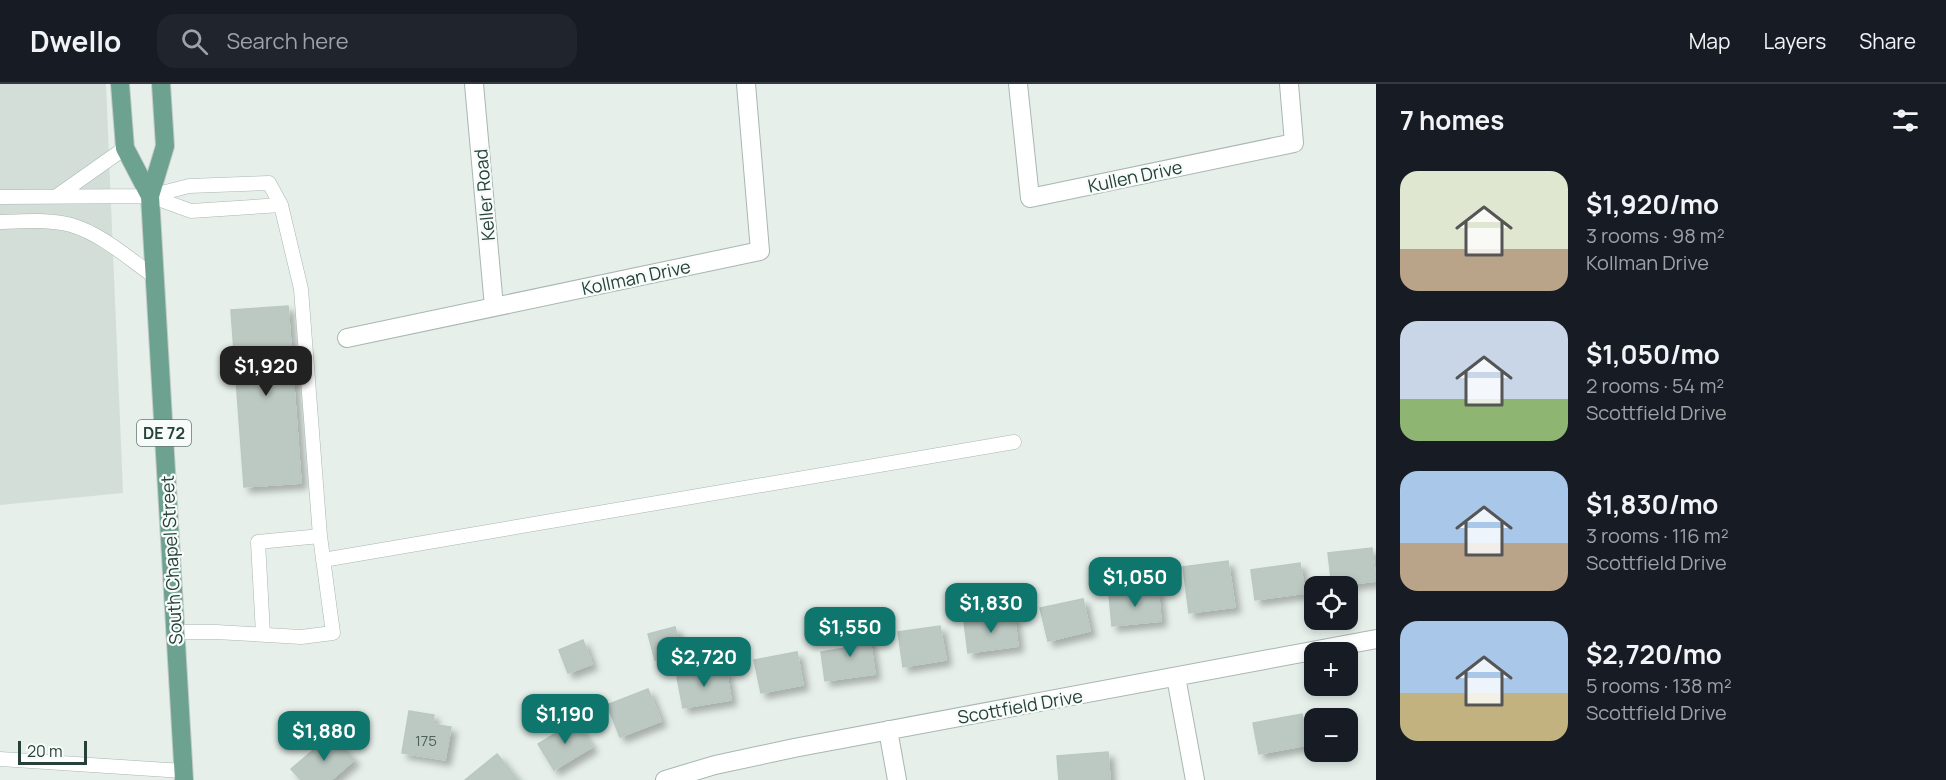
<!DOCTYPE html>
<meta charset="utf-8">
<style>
:root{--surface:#171b24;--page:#20242c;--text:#f1f3f6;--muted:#9ea1a6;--line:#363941;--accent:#0f766e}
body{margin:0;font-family:Manrope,sans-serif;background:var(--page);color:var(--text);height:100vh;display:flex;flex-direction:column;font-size:22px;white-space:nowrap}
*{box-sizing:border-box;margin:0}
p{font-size:20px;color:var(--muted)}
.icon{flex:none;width:33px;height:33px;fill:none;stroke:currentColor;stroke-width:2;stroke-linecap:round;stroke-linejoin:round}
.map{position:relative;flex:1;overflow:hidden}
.side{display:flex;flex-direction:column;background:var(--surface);width:570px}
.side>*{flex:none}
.buttons{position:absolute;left:1304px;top:492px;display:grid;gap:12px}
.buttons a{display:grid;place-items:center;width:54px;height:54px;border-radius:12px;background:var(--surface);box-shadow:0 3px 9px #0003;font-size:30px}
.scale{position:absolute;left:18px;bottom:15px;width:69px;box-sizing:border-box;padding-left:6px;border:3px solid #254138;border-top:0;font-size:16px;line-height:21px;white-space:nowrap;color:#254138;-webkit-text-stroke:4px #f7fbf9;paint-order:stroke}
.price{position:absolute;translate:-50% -51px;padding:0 14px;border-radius:12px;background:var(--accent);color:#fff;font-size:20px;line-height:39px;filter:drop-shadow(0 2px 3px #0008)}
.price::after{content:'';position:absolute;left:50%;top:36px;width:18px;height:14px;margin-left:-9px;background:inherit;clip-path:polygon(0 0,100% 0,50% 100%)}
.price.current{background:#222;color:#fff}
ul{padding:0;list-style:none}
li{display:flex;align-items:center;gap:18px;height:150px;padding:0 24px}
li span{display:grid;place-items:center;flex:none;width:168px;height:120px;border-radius:18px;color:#555}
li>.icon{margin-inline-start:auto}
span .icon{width:72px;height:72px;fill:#fffc;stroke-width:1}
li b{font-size:26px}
h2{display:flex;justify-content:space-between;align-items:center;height:72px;padding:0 24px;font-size:26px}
header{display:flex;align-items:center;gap:36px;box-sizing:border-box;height:84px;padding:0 30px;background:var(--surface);border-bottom:2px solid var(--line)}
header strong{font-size:28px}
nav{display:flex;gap:33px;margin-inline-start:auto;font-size:21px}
.search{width:420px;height:54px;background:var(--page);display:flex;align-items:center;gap:15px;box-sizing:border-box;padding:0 21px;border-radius:18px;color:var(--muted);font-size:22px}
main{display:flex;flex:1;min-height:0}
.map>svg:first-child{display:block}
</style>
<header>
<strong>Dwello</strong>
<div class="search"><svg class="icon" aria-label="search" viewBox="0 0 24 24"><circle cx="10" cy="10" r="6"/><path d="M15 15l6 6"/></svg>Search here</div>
<nav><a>Map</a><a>Layers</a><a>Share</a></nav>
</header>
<main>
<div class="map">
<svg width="1376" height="696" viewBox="0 0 1376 696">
<defs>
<filter id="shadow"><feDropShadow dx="5.5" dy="5.5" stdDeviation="3" flood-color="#0004"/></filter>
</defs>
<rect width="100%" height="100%" fill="#e6efea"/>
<path fill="#d4ded9" d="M 0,0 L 106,0 L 123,409 L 0,421 Z"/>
<path fill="#bcc9c3" stroke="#b9c8c1" stroke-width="1.5" filter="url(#shadow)" d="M 288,222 L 301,399 L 244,403 L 231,226 Z
M 1372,464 L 1376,497 L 1332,502 L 1328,469 Z
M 1228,477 L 1235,523 L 1189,529 L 1183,483 Z
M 1300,479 L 1305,509 L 1255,516 L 1251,486 Z
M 1158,505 L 1161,537 L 1112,542 L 1109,510 Z
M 1083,515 L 1090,547 L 1048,557 L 1040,524 Z
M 1014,531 L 1018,562 L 968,569 L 964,537 Z
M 868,542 L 875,590 L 825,597 L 821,568 L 851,563 L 848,545 Z
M 940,542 L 946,576 L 903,583 L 898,548 Z
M 675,543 L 682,570 L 655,576 L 648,550 Z
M 583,556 L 592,580 L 568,589 L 559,566 Z
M 797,568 L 803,601 L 761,609 L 754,576 Z
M 726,585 L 731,616 L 683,624 L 677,593 Z
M 648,605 L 661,637 L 620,653 L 607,621 Z
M 409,627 L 434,631 L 432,640 L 451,643 L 445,676 L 402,669 Z
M 1302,630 L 1308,661 L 1259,670 L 1253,639 Z
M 576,637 L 592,663 L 554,686 L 538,660 Z
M 332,650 L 354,676 L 331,696 L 301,696 L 291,685 Z
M 1108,668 L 1110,696 L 1059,696 L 1057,672 Z
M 497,670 L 518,696 L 465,696 Z"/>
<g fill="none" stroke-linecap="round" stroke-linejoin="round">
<g stroke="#a8b7b1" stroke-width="15">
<path id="lane" d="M 57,112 L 125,64
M 150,112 L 191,127 L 281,121
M 0,113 L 150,112 L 189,102 L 269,99 L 281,121 L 301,205 L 320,452 L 333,549 L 301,553 L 216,548 L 175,548
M 0,138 C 23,137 48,135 71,141 C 102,150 129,175 155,193
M 323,476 L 1014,358
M 263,550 L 258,458 L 320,452
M 0,675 L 183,687"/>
</g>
<g stroke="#a8b7b1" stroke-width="20">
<path id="street" d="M 474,0 L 494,223
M 1018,0 L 1030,114 L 1294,59 L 1289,0
M 347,254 L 760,167 L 746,0
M 1176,593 L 1195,696
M 888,646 L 897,696
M 665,696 L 715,681 L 794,664 L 1376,555"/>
</g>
<g stroke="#c2cac7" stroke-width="20">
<path id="primary" d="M 120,0 L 125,64 L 150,112
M 161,0 L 165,62 L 150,112 L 184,696"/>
</g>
<use href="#lane" stroke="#fff" stroke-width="14"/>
<use href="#street" stroke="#fff" stroke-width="18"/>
<use href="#primary" stroke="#6da291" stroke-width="18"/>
</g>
<g text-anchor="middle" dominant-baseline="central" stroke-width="4.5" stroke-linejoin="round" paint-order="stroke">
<g font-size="15" fill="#4b635b">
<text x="426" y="656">175</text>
</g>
<rect fill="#f7fbf9" stroke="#647972" stroke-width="1.5" x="137" y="336" width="54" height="26" rx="4.5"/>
<g font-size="16" font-weight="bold" fill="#254138">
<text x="164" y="349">DE 72</text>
</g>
<g font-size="18" fill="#254138" stroke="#f7fbf9">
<text transform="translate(1135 92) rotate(-12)">Kullen Drive</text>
<text transform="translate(484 111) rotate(-95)">Keller Road</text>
<text transform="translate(636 193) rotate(-12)">Kollman Drive</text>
<text transform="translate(171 476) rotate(-93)">South Chapel Street</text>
<text transform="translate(1020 622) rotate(-10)">Scottfield Drive</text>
</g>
</g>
</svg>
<div class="buttons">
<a><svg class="icon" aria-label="locate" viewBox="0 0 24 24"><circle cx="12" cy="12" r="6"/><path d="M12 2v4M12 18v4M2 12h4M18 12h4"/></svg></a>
<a>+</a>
<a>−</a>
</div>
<div class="scale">20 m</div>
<b class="price current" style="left:266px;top:313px">$1,920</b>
<b class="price" style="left:1135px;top:524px">$1,050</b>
<b class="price" style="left:991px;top:550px">$1,830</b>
<b class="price" style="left:850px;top:574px">$1,550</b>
<b class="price" style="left:704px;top:604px">$2,720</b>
<b class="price" style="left:565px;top:661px">$1,190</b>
<b class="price" style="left:324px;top:678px">$1,880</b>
</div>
<section class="side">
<h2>7 homes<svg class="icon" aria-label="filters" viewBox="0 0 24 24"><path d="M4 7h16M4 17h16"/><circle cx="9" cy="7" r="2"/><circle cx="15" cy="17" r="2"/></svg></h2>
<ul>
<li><span style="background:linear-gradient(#dfe7d0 65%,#b9a48a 0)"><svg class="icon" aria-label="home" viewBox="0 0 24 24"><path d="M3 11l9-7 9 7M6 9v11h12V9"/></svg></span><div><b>$1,920/mo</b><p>3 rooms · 98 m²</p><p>Kollman Drive</p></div></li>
<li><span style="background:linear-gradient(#c9d6e8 65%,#8fb573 0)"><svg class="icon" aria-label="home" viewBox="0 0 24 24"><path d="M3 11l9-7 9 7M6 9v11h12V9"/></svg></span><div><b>$1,050/mo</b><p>2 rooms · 54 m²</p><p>Scottfield Drive</p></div></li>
<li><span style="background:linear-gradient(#a9c7e8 60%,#b9a48a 0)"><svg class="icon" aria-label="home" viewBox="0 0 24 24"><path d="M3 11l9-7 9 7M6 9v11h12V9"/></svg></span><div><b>$1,830/mo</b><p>3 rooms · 116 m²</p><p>Scottfield Drive</p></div></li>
<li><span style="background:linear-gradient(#a9c7e8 60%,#c2b280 0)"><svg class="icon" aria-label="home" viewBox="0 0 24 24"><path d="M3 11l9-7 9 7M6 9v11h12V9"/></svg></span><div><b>$2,720/mo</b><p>5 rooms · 138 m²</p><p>Scottfield Drive</p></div></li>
</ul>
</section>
</main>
